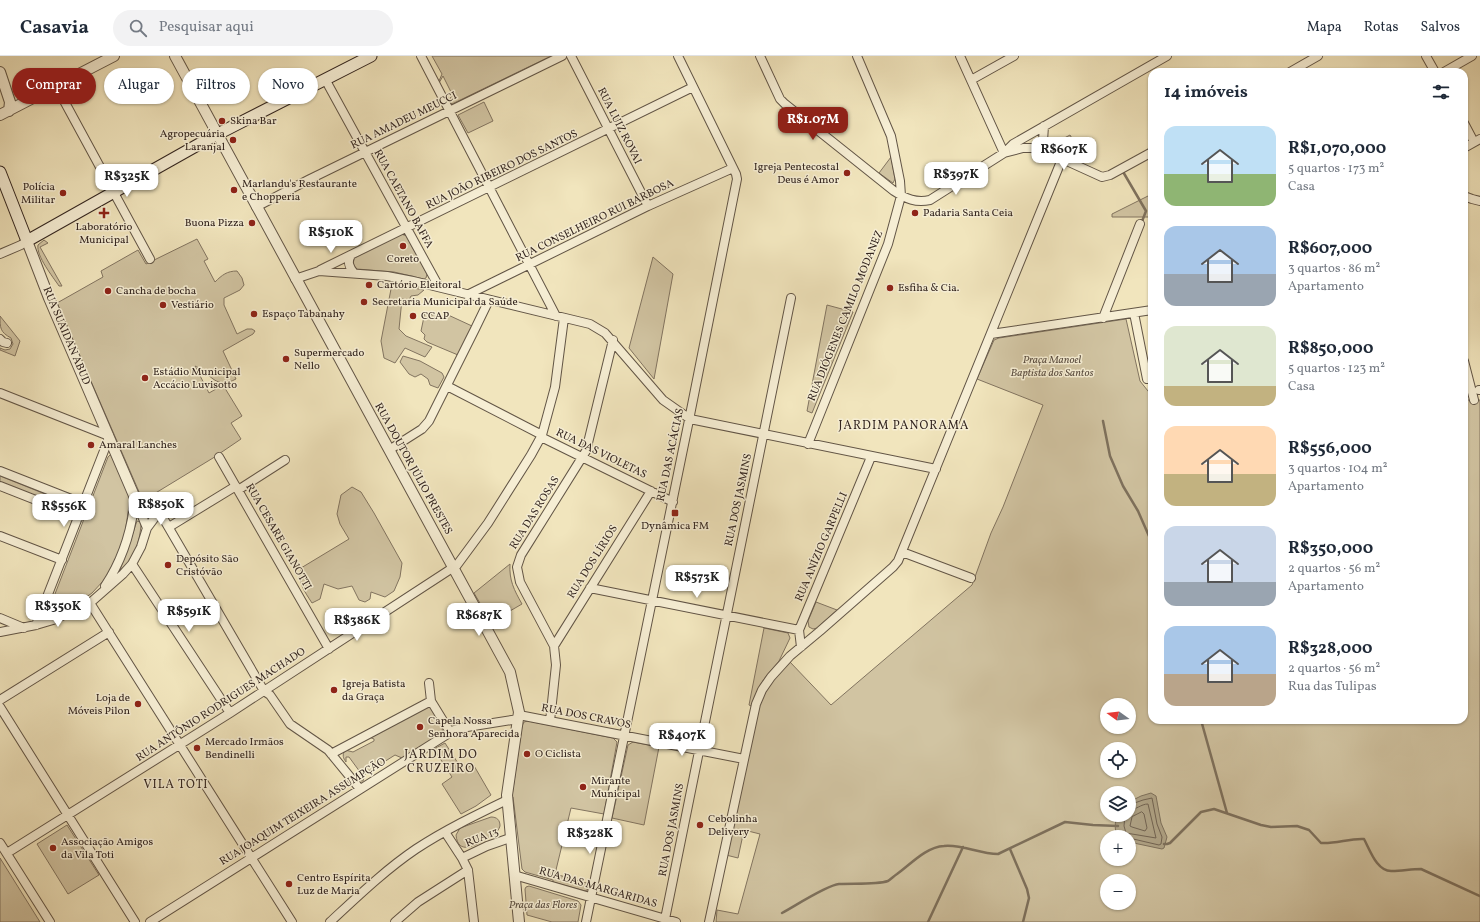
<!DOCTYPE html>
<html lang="pt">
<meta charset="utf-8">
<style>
:root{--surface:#fff;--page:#f2f2f3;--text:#1f2937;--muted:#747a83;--line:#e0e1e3;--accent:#8f2418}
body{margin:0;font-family:Vollkorn,serif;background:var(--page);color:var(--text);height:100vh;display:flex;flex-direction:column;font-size:15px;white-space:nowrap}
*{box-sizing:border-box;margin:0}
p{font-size:13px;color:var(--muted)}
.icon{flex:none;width:22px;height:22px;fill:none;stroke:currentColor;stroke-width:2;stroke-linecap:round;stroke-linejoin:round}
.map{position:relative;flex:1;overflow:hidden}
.details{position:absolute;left:1148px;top:12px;width:320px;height:656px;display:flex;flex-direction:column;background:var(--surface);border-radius:12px;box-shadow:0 1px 3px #0004}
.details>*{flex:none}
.banner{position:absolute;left:12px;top:12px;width:380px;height:36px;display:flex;gap:8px}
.needle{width:26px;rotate:285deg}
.fabs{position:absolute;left:1100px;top:642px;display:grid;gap:8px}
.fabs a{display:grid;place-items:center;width:36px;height:36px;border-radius:50%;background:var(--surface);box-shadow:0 1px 3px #0004;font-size:20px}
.price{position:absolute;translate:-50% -34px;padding:0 9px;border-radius:8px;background:#fff;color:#222;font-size:13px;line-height:26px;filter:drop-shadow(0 1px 2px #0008)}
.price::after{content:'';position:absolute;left:50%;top:24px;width:12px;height:9px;margin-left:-6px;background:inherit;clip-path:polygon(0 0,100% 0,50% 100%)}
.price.current{background:var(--accent);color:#fff}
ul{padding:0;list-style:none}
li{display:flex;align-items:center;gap:12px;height:100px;padding:0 16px}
li span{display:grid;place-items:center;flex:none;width:112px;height:80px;border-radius:12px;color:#555}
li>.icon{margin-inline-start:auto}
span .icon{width:48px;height:48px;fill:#fffc;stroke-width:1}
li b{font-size:17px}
h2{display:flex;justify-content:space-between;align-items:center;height:48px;padding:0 16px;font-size:17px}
.tag{padding:0 14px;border-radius:18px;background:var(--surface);box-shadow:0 1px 3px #0004;font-size:14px;line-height:36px}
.tag.current{background:var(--accent);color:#fff}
header{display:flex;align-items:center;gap:24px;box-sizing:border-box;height:56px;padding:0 20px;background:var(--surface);border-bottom:1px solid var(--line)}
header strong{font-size:19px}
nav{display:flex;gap:22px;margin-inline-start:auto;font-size:14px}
.search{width:280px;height:36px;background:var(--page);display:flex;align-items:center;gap:10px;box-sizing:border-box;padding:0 14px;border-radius:22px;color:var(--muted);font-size:15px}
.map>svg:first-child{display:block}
</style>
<header>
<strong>Casavia</strong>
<div class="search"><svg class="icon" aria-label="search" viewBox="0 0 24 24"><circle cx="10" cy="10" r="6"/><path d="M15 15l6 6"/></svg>Pesquisar aqui</div>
<nav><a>Mapa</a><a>Rotas</a><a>Salvos</a></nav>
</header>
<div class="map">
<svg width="1480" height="866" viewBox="0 0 1480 866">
<rect width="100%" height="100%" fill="#f1e5bd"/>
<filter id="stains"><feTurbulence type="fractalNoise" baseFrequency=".005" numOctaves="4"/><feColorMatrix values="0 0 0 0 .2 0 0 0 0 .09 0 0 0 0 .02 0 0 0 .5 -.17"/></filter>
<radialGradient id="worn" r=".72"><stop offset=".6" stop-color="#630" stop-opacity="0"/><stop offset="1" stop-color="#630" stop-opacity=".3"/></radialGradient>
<path fill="#d1c4a2" stroke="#827460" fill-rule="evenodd" d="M 432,0 L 551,0 L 452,48 L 449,46 L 452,38 L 443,20 L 439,27 L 439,25 L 442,18 Z
M 484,46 L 493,65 L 468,77 L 458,59 Z
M 1070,79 L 1079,94 L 1070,99 L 1051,89 Z
M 891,101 L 895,123 L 893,127 L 879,117 Z
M 1152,138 L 1152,161 L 1112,161 L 1112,158 Z
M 401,178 L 407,180 L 427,218 L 426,222 L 424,223 L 394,216 L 357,213 L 353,210 L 354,202 Z
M 197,183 L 208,203 L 204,205 L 215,226 C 222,219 227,215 237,215 L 242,222 L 244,229 L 240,234 L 224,242 L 224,249 L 237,278 L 247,273 L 252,273 L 255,275 L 253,278 L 223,295 L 236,323 C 215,334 212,318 195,310 L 209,337 L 223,329 L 242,360 L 231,367 L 241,383 L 213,402 L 149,441 L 144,442 L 140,438 L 57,247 L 103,221 L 101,215 L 138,194 L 146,208 Z
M 44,184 L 48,187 L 40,191 L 62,230 L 59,230 C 53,221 36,200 38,189 Z
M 653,201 L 673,218 L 654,323 L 629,292 Z
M 398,229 L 424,234 L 418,239 L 411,240 L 409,244 L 402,243 L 399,273 L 406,280 L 432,291 L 425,301 L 405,292 L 395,307 L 384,302 L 381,285 L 391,233 Z
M 827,249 L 853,256 L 812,357 L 807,355 Z
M 425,256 L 442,263 L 446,258 L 472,270 L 458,299 L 427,286 L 424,283 L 425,279 L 421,275 Z
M 0,260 L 20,285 L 15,300 L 0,294 L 0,292 L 5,294 L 10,293 L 13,288 L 11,282 C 0,276 0,272 0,260 Z
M 1126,263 L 1140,325 L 1152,340 L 1152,664 L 1464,664 L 1464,333 L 1467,344 L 1480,344 L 1480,866 L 716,866 L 717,854 L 738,858 L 760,778 L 744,774 L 738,802 L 726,799 L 759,650 L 769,629 L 790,606 L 831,649 L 972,529 L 991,477 L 1003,451 L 1043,349 L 977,323 L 994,284 L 999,282 ZM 1107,649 L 1129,649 L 1129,671 L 1107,671 ZM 1107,693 L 1129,693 L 1129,715 L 1107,715 ZM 1107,737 L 1129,737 L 1129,759 L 1107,759 ZM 1107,781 L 1129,781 L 1129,803 L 1107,803 ZM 1107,825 L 1129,825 L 1129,847 L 1107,847 Z
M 403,300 L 420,305 L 442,317 L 444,321 L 438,332 L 430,329 L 428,323 L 421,318 L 415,321 L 409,318 L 400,306 Z
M 110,399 L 112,399 L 130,442 L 125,478 L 114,509 L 104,524 L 92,537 L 75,549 L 50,559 L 48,556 L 108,401 Z
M 0,420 L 75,450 L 76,453 L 72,455 L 0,426 Z
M 352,431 L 361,436 L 374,457 L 402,507 L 400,521 L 394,535 L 385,541 L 371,536 L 370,543 L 365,546 L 359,544 L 352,530 L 338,533 L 324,528 L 320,543 L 312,547 C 305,536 297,526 301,512 L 349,483 L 340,468 L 337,458 L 341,439 Z
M 137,465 L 141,466 L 141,469 C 140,484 134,506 120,514 Z
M 510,508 C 509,524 514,534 522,548 L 491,566 L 474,537 Z
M 816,546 L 837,554 L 817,572 L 813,573 L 809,571 L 808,565 Z
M 764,572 L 788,577 L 790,582 L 779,605 L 767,619 L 760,629 L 751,650 L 749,649 Z
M 429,650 C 435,656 446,670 441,679 L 402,702 L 395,699 L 365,718 L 363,725 L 361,725 L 359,723 L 360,716 L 349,701 L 346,701 L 346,706 C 343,702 342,699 345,694 L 353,696 L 374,685 L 374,683 L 369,681 Z
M 528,665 L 613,682 L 617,686 L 604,758 L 571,752 L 555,818 L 590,828 L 587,834 L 585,835 L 553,826 L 553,824 L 525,816 L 522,813 L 513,741 L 512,740 L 522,670 L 524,666 Z
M 633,686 L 659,691 L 644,769 L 612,762 L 628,689 Z
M 445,687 L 463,715 L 473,708 L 491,739 L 476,750 L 461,758 L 442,728 L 452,721 L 434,693 Z
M 491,761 C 497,761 500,764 500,770 C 498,777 492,779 486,783 C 476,789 458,800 456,779 L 460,772 Z
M 67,769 L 99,819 L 68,838 L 37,788 Z
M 0,802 L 40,866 L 0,866 Z
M 529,830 L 578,845 L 581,849 L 578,866 L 552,866 L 527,859 L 525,833 L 526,831 Z"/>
<path fill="#b0a487" stroke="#7e715d" d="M 1151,737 L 1156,740 L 1161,767 L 1167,781 L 1164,792 L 1162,793 L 1129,786 L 1129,781 L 1118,781 C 1114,774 1115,767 1117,759 L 1129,759 L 1129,746 L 1141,740 Z"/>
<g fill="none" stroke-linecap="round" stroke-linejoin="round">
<path stroke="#726453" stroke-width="1" d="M 1129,749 L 1143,744 L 1152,742 L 1157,768 L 1162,781 L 1161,788 L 1159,789 L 1129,782
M 1142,756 L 1144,758 L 1147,772 L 1145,775 L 1132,771 L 1130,770 L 1132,761 Z
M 1125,759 L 1124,770 L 1126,777 L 1156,782 L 1148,748 C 1141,748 1136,754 1129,754"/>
<path stroke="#7e715d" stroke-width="2.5" d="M 1122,114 L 1146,155 L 1141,168
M 1103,365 L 1110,400 L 1123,430 L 1138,455 L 1152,487
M 1201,664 L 1227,757
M 1164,788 L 1167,788 L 1170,787 L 1201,756 L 1214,753 L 1261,769 L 1271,771 L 1297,770 L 1309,774 L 1321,787 C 1336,788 1350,782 1364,783 C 1370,794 1377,816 1392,815 C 1402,815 1411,813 1421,813 L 1480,840
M 1010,793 L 1027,833 L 1029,842 L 1023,866
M 782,857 C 795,850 827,829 839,828 C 852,827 876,829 888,825 C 891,823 894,820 897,818 C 911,808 926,791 944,790 C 962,788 979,798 998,798 L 1065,766 L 1093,769 L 1118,770
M 928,866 L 963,791"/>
<g stroke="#625546" stroke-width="10">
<path id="minor" d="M 421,0 L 556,260
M 571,0 L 648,150
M 760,0 L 780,43 L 785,48 L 894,135 C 906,143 916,147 930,144 L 1004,97 L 1023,92 L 1034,92 L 1047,96 L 1102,121 L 1110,119 L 1152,96
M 960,0 L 1004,97
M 1426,0 L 1435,16
M 1290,16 L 1318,0
M 1444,16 L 1472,0
M 325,23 L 439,231
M 971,24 L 1014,0
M 56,30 L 150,203
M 1464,67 L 1474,86
M 1044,70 L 1043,85 L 1047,96
M 1464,92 L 1480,83
M 1006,95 L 1013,88 L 1167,0
M 1464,140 L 1472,143 L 1480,145
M 256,151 L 310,123 L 562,0
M 0,198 L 21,189 L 27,185
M 351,199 C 347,206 349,211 354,217
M 320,214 L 693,31
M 295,223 L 319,215 L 387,220 L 413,225 L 590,268 L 605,277 L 663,344 L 690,363 L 936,413
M 467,239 L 648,150 L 733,112
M 1134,257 L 1147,323
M 1103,262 L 1140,168
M 991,278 L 1152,254
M 0,283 L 3,286 L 7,287
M 1464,305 L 1474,344
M 447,330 L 542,379
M 1479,334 L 1480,334
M 0,337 L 109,380
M 541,381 L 673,446
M 808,388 L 888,188 L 901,140 L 900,125 L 891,80 L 857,0
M 389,394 L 422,373 L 429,365 L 475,273 L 489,244
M 219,401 L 329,593
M 0,415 L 84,448
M 0,430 L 79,461
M 238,434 L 285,404
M 135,443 L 147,472
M 152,443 L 264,635 L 270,639 L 290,668 L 328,694 L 360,733
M 140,455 L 155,447
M 169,471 L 236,430
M 0,480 L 62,504
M 902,496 L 971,522
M 132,508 L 230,657
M 105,530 C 123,503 132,473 135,442
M 590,532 L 799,574
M 90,547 L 292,866
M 0,562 L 24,572
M 36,569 L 109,382
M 0,576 L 36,569 L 53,564 L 90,547 L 123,518 L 132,508 L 141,491 L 147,472 L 159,456
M 554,590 L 651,435
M 801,591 L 799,574 L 871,401
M 429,627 L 431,645
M 0,644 L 109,576
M 0,651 L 135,866
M 519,659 L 744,703
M 550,665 L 556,609 L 554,590 L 520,526 L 517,511 L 521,499 L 586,395 L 613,284
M 331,698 L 431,645 L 450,676
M 445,776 L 462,802 L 468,814 L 474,866
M 0,787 L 50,866
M 7,797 L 230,657 L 457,509 L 488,467 L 531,399 L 542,379 L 555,331 L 564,262
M 462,802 L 487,790 L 510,782
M 514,819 L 676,866
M 665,863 L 791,242
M 150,866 L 454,674 L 461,672 L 518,663
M 330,866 C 357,841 385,814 416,793 C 445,774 476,759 507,744
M 395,866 L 418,846 L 468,814
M 586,866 L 688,369 L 737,123 L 736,118 L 678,0
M 709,866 L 756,648 L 762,634 L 771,621 L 790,600 L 820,575 L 893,511 L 898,505 L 1062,103"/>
</g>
<g stroke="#625546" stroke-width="12">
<path id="tertiary" d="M 175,0 L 510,616 L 519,656 L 507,739 L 519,866
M 0,16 L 10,46 L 9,55
M 0,59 L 114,0
M 27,185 L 49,242 L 135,442"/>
</g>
<g stroke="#33251f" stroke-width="13">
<path id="secondary" d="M 0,116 L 27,185 L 210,82 L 371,0"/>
</g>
<use href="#minor" stroke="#f6eed4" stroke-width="8"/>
<use href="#tertiary" stroke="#f6eed4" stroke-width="10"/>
<use href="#secondary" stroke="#f6eed4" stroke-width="11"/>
</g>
<g fill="#8f2418" stroke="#f6eed4" stroke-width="1.5">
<circle cx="222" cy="65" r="4"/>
<circle cx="233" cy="84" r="4"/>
<circle cx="847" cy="117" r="4"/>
<circle cx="234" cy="134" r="4"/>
<circle cx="63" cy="137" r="4"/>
<path d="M102 151h4v4h4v4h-4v4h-4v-4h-4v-4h4z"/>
<circle cx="915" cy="157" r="4"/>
<circle cx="252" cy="167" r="4"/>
<circle cx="403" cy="190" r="4"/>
<circle cx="369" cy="229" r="4"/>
<circle cx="890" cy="232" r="4"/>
<circle cx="108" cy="235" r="4"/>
<circle cx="364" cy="246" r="4"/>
<circle cx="163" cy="249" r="4"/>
<circle cx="254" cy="258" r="4"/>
<circle cx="413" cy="260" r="4"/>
<circle cx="286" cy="303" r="4"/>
<circle cx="145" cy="322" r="4"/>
<circle cx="91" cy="389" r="4"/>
<rect x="671" y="453" width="8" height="8" rx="2"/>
<circle cx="168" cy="509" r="4"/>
<circle cx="334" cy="634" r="4"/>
<circle cx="138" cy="648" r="4"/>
<circle cx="420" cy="671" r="4"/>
<circle cx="197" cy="692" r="4"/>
<circle cx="527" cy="698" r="4"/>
<circle cx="583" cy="731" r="4"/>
<circle cx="700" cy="769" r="4"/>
<circle cx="53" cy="792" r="4"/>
<circle cx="289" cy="828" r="4"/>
</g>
<g text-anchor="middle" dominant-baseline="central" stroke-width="3" stroke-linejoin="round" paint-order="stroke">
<g font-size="11" fill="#33251f" stroke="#f6eed4" text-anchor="start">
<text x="230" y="65">Skina Bar</text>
<text x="225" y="78" text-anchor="end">Agropecuária<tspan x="225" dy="13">Laranjal</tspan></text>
<text x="839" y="111" text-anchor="end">Igreja Pentecostal<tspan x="839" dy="13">Deus é Amor</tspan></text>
<text x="242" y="128">Marlandu's Restaurante<tspan x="242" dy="13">e Chopperia</tspan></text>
<text x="55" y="131" text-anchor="end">Polícia<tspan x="55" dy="13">Militar</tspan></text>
<text x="923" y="157">Padaria Santa Ceia</text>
<text x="244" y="167" text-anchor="end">Buona Pizza</text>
<text x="104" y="171" text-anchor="middle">Laboratório<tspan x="104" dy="13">Municipal</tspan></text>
<text x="403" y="203" text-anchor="middle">Coreto</text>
<text x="377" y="229">Cartório Eleitoral</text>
<text x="898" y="232">Esfiha &amp; Cia.</text>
<text x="116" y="235">Cancha de bocha</text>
<text x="372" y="246">Secretaria Municipal da Saúde</text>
<text x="171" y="249">Vestiário</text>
<text x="262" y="258">Espaço Tabanahy</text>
<text x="421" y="260">CCAP</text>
<text x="294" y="297">Supermercado<tspan x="294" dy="13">Nello</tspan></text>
<text x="153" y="316">Estádio Municipal<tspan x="153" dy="13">Accácio Luvisotto</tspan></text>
<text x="99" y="389">Amaral Lanches</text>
<text x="675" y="470" text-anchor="middle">Dynâmica FM</text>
<text x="176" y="503">Depósito São<tspan x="176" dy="13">Cristóvão</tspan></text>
<text x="342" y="628">Igreja Batista<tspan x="342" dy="13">da Graça</tspan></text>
<text x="130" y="642" text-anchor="end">Loja de<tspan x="130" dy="13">Móveis Pilon</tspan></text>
<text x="428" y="665">Capela Nossa<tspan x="428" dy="13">Senhora Aparecida</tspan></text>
<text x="205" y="686">Mercado Irmãos<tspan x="205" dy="13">Bendinelli</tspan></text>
<text x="535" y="698">O Ciclista</text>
<text x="591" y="725">Mirante<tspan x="591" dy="13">Municipal</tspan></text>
<text x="708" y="763">Cebolinha<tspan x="708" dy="13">Delivery</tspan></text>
<text x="61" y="786">Associação Amigos<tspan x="61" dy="13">da Vila Toti</tspan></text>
<text x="297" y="822">Centro Espírita<tspan x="297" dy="13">Luz de Maria</tspan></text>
</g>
<g font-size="11" fill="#33251f" stroke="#f6eed4">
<text transform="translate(404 65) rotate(-26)">RUA AMADEU MEUCCI</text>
<text transform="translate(619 70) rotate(63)">RUA LUIZ ROVAI</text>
<text transform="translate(502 114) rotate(-26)">RUA JOÃO RIBEIRO DOS SANTOS</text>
<text transform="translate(403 143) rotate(61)">RUA CAETANO BAFFA</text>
<text transform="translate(595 165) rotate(-26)">RUA CONSELHEIRO RUI BARBOSA</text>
<text transform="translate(846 260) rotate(-68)">RUA DIÓGENES CAMILO MODANEZ</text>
<text transform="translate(66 280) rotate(67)">RUA SUAIDAN ABUD</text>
<text transform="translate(601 398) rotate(26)">RUA DAS VIOLETAS</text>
<text transform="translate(671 399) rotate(-78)">RUA DAS ACÁCIAS</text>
<text transform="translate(413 413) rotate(61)">RUA DOUTOR JÚLIO PRESTES</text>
<text transform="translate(739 444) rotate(-78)">RUA DOS JASMINS</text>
<text transform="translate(535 457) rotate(-58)">RUA DAS ROSAS</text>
<text transform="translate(278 481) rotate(60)">RUA CESARE GIANOTTI</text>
<text transform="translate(822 491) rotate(-67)">RUA ANÍZIO GARPELLI</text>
<text transform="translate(593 506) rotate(-58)">RUA DOS LÍRIOS</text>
<text transform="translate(221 649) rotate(-33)">RUA ANTÔNIO RODRIGUES MACHADO</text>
<text transform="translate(586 661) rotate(11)">RUA DOS CRAVOS</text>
<text transform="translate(303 756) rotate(-32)">RUA JOAQUIM TEIXEIRA ASSUMPÇÃO</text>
<text transform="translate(672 774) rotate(-79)">RUA DOS JASMINS</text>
<text transform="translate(482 782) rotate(-22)">RUA 13</text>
<text transform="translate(598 832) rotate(16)">RUA DAS MARGARIDAS</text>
</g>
<g font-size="11" font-style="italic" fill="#5a4d40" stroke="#f6eed4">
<text x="1052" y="304">Praça Manoel<tspan x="1052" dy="13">Baptista dos Santos</tspan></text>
<text x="543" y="849">Praça das Flores</text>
</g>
<g font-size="12" letter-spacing="1" fill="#33251f" stroke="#f6eed4">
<text x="904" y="370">JARDIM PANORAMA</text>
<text x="441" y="699">JARDIM DO<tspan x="441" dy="14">CRUZEIRO</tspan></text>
<text x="176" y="729">VILA TOTI</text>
</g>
</g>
<rect width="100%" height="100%" filter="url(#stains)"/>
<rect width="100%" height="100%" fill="url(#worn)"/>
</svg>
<div class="fabs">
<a><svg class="needle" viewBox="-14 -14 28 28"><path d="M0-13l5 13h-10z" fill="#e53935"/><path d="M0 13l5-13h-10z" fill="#747a83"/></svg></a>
<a><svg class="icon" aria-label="locate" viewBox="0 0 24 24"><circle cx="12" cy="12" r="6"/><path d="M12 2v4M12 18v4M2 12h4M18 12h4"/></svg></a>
<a><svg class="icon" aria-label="layers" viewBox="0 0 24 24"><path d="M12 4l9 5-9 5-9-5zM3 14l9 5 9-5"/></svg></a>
<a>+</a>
<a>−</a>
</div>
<b class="price current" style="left:813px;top:85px">R$1.07M</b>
<b class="price" style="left:1064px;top:115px">R$607K</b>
<b class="price" style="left:956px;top:140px">R$397K</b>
<b class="price" style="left:127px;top:142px">R$325K</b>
<b class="price" style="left:331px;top:198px">R$510K</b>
<b class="price" style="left:161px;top:470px">R$850K</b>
<b class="price" style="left:64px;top:472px">R$556K</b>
<b class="price" style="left:697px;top:543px">R$573K</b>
<b class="price" style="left:58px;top:572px">R$350K</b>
<b class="price" style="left:189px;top:577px">R$591K</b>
<b class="price" style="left:479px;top:581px">R$687K</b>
<b class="price" style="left:357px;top:586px">R$386K</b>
<b class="price" style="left:682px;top:701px">R$407K</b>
<b class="price" style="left:590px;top:799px">R$328K</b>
<div class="banner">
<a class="tag current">Comprar</a>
<a class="tag">Alugar</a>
<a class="tag">Filtros</a>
<a class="tag">Novo</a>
</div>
<section class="details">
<h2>14 imóveis<svg class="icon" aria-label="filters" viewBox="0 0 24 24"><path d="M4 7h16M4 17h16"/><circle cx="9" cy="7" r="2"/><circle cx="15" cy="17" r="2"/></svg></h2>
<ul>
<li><span style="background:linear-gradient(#bfe0f5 60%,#8fb573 0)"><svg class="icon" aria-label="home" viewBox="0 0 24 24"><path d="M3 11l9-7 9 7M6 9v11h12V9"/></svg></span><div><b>R$1,070,000</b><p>5 quartos · 173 m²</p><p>Casa</p></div></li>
<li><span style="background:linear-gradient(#a9c7e8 60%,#9aa5b1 0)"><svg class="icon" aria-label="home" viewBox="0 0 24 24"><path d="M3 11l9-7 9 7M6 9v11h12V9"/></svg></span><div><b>R$607,000</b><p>3 quartos · 86 m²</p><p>Apartamento</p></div></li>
<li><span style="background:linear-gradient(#dfe7d0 75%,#c2b280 0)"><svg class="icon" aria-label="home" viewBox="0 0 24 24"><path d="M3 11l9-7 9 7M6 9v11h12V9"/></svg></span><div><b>R$850,000</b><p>5 quartos · 123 m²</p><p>Casa</p></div></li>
<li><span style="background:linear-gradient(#ffd9b3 60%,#c2b280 0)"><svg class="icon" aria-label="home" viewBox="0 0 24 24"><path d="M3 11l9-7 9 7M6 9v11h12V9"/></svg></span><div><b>R$556,000</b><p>3 quartos · 104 m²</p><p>Apartamento</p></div></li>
<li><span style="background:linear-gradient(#c9d6e8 70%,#9aa5b1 0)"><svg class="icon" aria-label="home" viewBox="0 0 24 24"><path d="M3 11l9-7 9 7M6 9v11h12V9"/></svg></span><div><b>R$350,000</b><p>2 quartos · 56 m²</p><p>Apartamento</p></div></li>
<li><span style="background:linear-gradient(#a9c7e8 60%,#b9a48a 0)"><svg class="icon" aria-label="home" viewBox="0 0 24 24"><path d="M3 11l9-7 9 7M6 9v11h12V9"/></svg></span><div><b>R$328,000</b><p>2 quartos · 56 m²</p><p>Rua das Tulipas</p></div></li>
</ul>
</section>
</div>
